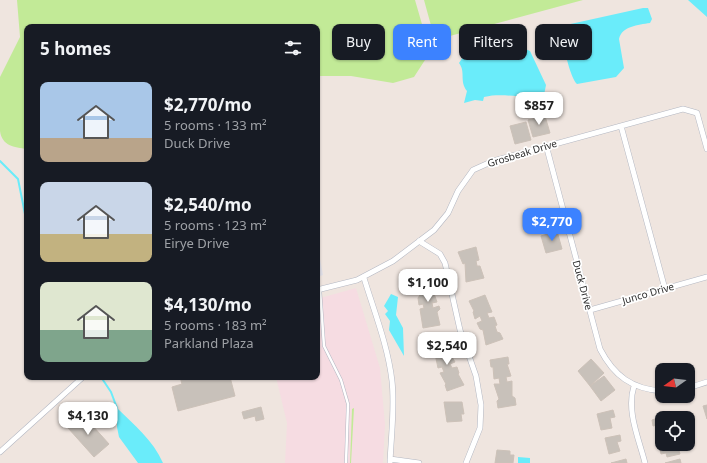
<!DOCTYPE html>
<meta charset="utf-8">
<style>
:root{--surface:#171b24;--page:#20242c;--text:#f1f3f6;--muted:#9ea1a6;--accent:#3c82ff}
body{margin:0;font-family:"Noto Sans",sans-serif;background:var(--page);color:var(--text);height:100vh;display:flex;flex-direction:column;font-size:15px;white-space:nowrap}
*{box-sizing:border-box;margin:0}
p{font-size:13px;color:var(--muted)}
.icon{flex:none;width:22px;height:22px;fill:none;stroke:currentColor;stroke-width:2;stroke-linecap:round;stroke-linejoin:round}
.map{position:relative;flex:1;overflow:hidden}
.side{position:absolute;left:24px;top:24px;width:296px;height:356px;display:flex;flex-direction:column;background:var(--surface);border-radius:8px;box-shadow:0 1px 3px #0004}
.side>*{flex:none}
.banner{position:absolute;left:332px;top:24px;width:315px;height:36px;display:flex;gap:8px}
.needle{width:26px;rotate:256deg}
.fabs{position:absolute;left:655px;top:363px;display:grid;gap:8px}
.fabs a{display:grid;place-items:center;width:40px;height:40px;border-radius:8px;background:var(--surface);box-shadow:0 1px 3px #0004;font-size:20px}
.price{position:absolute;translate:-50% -34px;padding:0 9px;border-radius:8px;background:#fff;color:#222;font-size:13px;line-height:26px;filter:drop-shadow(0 1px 2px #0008)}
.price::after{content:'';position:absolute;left:50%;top:24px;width:12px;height:9px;margin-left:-6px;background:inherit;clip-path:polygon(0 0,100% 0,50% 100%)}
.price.on{background:var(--accent);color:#fff}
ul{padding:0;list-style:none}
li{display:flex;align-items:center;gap:12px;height:100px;padding:0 16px}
li span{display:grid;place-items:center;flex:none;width:112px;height:80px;border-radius:8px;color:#555}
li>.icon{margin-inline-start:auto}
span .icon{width:48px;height:48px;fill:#fffc;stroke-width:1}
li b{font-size:17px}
h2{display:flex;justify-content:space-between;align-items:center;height:48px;padding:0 16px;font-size:17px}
.chip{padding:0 14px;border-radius:8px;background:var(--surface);box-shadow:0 1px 3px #0004;font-size:14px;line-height:36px}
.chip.on{background:var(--accent);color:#fff}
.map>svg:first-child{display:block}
</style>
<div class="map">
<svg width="707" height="463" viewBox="0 0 707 463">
<rect width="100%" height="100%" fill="#efe5df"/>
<path fill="#e0dfe8" d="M 317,244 L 323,275 L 317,277 Z"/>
<path fill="#f6dce2" d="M 356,288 L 380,368 L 385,425 L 383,463 L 285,463 L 287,423 L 276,377 L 317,377 L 317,299 Z"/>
<path fill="#c2ea97" d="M 17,0 L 415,0 L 428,45 L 425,60 L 414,77 L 393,83 L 351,76 L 317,76 L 317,27 L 27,27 L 27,149 C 14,147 2,146 0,131 L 0,77 L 20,37 Z
M 424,0 L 583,0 L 435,40 Z
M 354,408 L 351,463 L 350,463 L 352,409 Z"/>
<path fill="#6aecfa" d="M 688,0 L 707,0 L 707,17 Z
M 643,8 L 648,8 L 652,19 L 650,23 C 638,25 622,26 619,39 L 624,68 L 616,77 L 577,84 C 569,76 559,33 566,25 Z
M 485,38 L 507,41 L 530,51 L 546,85 L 544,95 C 523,100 505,92 484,97 L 483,101 L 475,100 L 464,103 L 467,91 C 459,81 466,72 459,63 L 465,54 Z
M 391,294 L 398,297 L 396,315 L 403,328 L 404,356 L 389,330 L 390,321 L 385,314 L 388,311 L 384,306 Z
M 117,408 C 134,425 153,440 163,463 L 138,463 L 119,437 L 117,427 Z
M 518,457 L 530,458 L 530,463 L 518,463 Z"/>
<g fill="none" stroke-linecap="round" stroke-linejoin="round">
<path stroke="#6aecfa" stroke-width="2" d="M 0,161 L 18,179 L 27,224
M 101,377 L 111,392 L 117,408"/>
</g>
<path fill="#c8c1ba" stroke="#ccc1b8" d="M 545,116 L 550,133 L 533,137 L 528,120 Z
M 526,122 L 531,140 L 515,144 L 510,126 Z
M 552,211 L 556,225 L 553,226 L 554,229 L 540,232 L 535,215 Z
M 557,231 L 562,249 L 546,253 L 541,236 Z
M 476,247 L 479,260 L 476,261 L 477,266 L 480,266 L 484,278 L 466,282 L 465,263 L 463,264 L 458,252 Z
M 433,278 L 434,285 L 432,288 L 437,302 L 432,303 L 433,308 L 439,306 L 440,309 L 437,312 L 440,325 L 423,328 L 420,309 L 424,308 L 423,304 L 419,305 L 418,298 L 420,295 L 415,281 Z
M 485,295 L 492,312 L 487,313 L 489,318 L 494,317 L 497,325 L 495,326 L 497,332 L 500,333 L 503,339 L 486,345 L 483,330 L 480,329 L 477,323 L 482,321 L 480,316 L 475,319 L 473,312 L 474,311 L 469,301 Z
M 447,340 L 449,346 L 447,349 L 455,362 L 450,364 L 452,368 L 457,367 L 459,373 L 458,374 L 464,385 L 447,391 L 445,385 L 446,384 L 440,373 L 444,372 L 442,367 L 438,368 L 435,354 L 432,352 L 430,346 Z
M 508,357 L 509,364 L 507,364 L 511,376 L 506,377 L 507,382 L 512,381 L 512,396 L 515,398 L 516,405 L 498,408 L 497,401 L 499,399 L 494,384 L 500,384 L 499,378 L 494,379 L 493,367 L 491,367 L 490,360 Z
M 591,359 L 604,373 L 590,386 L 578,371 Z
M 604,376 L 615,390 L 601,401 L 590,386 Z
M 180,377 L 230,377 L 235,396 L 178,411 L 172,387 L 182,384 Z
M 444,402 L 462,402 L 464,414 L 461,414 L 462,421 L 447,422 Z
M 707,405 L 707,419 L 703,406 Z
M 261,407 L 264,419 L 256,421 L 255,416 L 244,419 L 242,412 Z
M 613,410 L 615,417 L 610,418 L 612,428 L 601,430 L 597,414 Z
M 671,414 L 672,418 L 662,418 L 662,425 L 662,424 L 653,426 L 652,420 Z
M 83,415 L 109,444 L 94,457 L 68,428 Z
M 620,435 L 621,441 L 617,442 L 620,451 L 609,454 L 605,438 Z
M 665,444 L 677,444 L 680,454 L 667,457 L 666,453 L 661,454 L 659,445 Z
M 497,450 L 510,451 L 510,455 L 514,455 L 513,463 L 495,463 Z
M 626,459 L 627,463 L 611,463 Z
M 680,459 L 681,463 L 665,463 Z"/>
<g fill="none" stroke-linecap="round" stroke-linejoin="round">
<g stroke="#b3b7c2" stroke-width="3.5">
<path id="lane" d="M 320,290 L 324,346 L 341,380 L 348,404 L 346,463"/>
</g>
<g stroke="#b3b7c2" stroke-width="6">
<path id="street" d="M 621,126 L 665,289
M 546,145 L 600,349 C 614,376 632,389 662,391
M 419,241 L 440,254 L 445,263 L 460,330 L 476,376 L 481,405 L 480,428 L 466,463
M 364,278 C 374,311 388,346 392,381 C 395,408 391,436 390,463
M 317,290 L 357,280 L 393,261 L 434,230 L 448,213 L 458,191 L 473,170 L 493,161 L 683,109 L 697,113 L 707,149
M 590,310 L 707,277
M 634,386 C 626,411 639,439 645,463
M 688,388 L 707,382
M 0,452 L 83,377
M 390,459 L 419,463"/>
</g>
<use href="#lane" stroke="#fff" stroke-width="2.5"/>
<use href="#street" stroke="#fff" stroke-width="5"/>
</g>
<g text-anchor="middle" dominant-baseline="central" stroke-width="3.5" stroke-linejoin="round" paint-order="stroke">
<g font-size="10" fill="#2d2d2d" stroke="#fff">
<text transform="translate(522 153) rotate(-17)">Grosbeak Drive</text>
<text transform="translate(583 285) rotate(75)">Duck Drive</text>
<text transform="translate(648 293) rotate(-16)">Junco Drive</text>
</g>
</g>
</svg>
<div class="fabs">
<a><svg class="needle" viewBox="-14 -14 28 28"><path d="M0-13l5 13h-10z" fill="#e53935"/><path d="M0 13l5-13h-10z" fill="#9ea1a6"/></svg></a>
<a><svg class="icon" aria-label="locate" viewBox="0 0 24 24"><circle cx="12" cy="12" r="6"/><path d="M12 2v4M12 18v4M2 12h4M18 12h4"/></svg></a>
</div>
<b class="price" style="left:539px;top:126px">$857</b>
<b class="price on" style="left:552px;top:242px">$2,770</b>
<b class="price" style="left:428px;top:303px">$1,100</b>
<b class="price" style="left:447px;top:366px">$2,540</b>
<b class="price" style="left:88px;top:436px">$4,130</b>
<div class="banner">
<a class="chip">Buy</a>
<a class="chip on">Rent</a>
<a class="chip">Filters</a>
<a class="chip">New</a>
</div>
<section class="side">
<h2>5 homes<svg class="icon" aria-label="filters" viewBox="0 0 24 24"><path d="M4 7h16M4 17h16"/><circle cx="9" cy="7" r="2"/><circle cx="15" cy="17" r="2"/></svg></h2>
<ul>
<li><span style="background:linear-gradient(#a9c7e8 70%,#b9a48a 0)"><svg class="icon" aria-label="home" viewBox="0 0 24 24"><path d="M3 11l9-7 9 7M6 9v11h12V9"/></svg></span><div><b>$2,770/mo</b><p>5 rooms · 133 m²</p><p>Duck Drive</p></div></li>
<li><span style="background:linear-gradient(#c9d6e8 65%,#c2b280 0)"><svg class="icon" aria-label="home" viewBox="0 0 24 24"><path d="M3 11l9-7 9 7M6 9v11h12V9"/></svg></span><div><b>$2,540/mo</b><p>5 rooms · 123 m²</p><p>Eirye Drive</p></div></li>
<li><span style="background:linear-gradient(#dfe7d0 60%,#7fa58c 0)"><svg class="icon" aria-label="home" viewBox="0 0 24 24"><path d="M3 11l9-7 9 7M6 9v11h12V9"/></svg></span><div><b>$4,130/mo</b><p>5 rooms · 183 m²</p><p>Parkland Plaza</p></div></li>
</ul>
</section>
</div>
